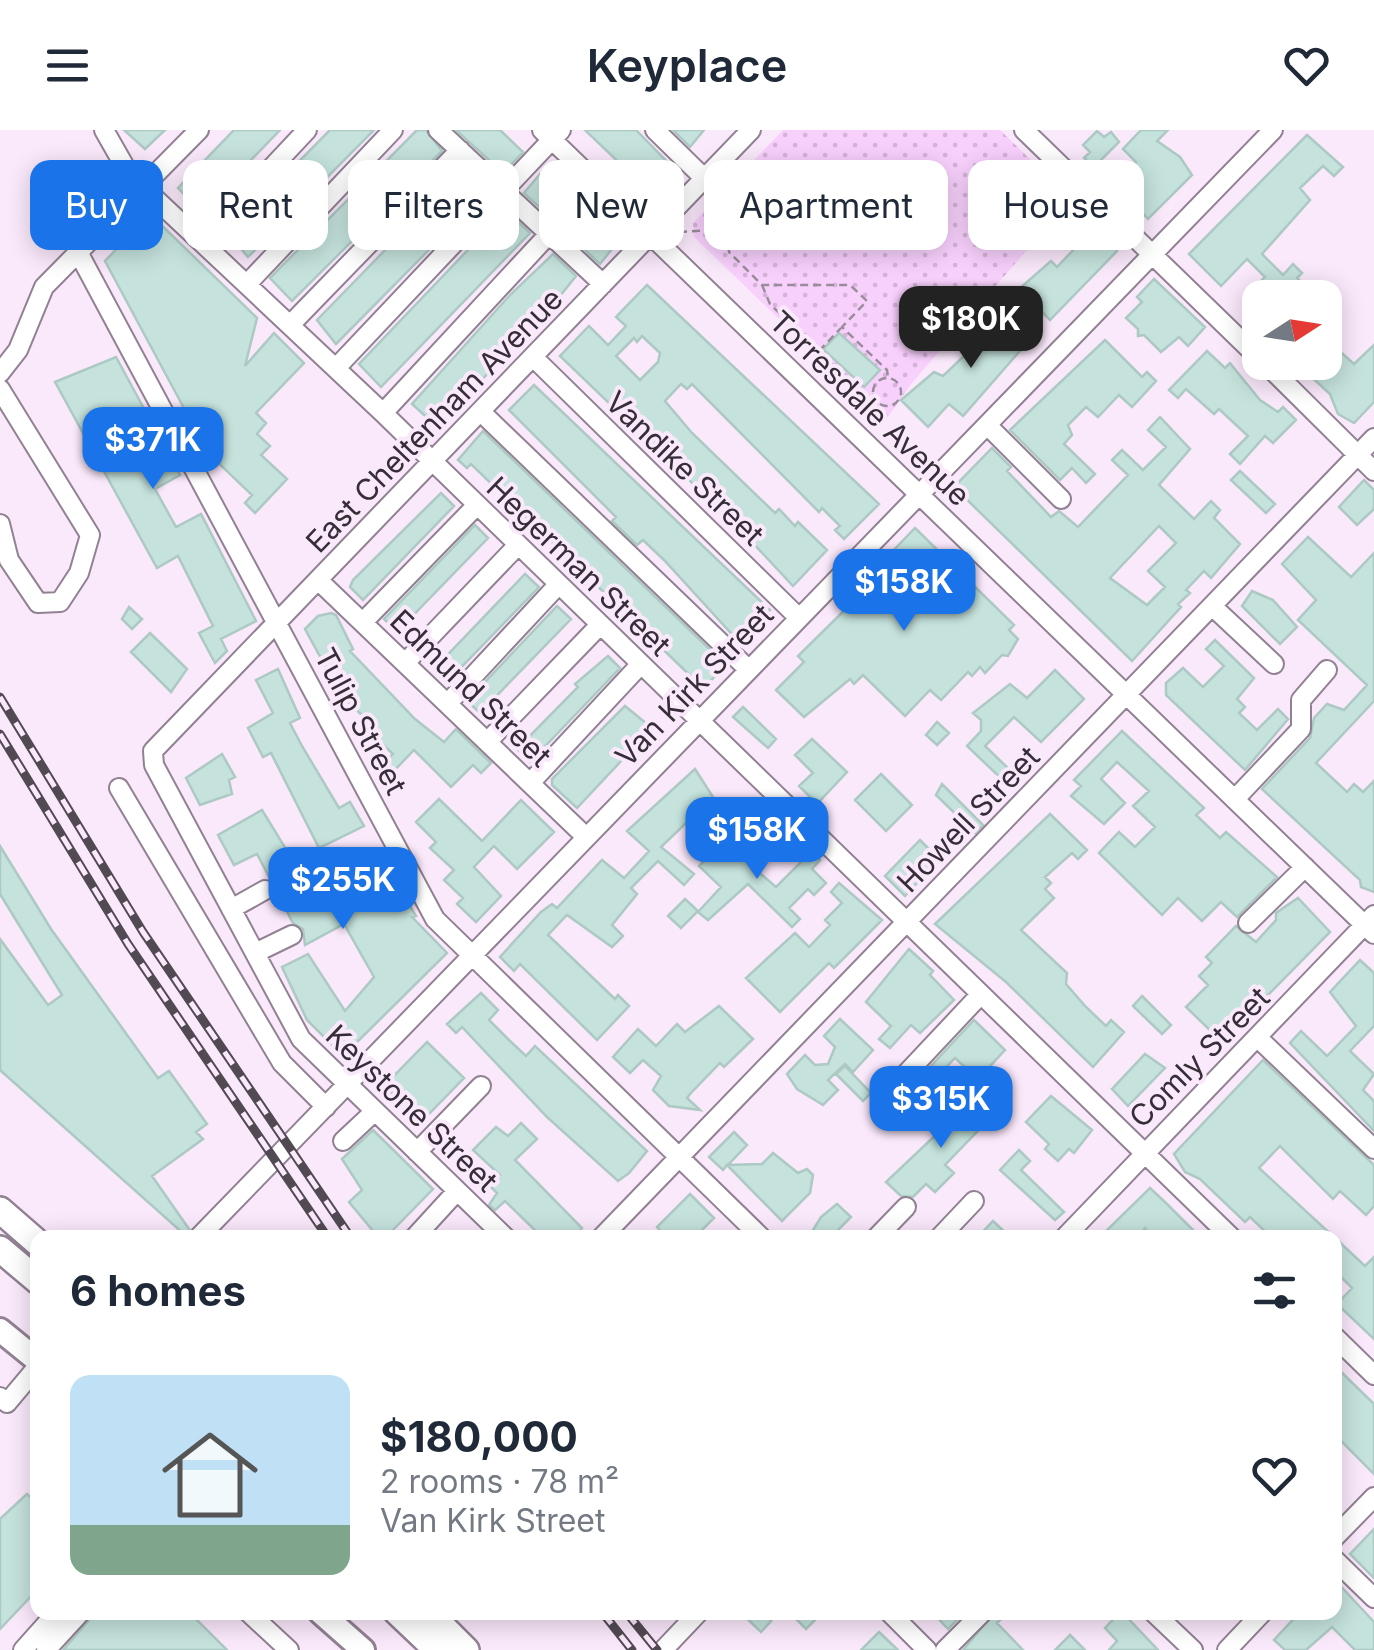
<!DOCTYPE html>
<meta charset="utf-8">
<style>
:root{--surface:#fff;--page:#f6f6f7;--text:#1f2937;--muted:#747a83;--accent:#1a73e8}
body{margin:0;font-family:Inter,sans-serif;background:var(--page);color:var(--text);height:100vh;display:flex;flex-direction:column;font-size:38px;white-space:nowrap}
*{box-sizing:border-box;margin:0}
p{font-size:32px;color:var(--muted)}
.icon{flex:none;width:55px;height:55px;fill:none;stroke:currentColor;stroke-width:2;stroke-linecap:round;stroke-linejoin:round}
.map{position:relative;flex:1;overflow:hidden}
.panel{position:absolute;left:30px;top:1100px;width:1312px;height:390px;display:flex;flex-direction:column;background:var(--surface);border-radius:20px;box-shadow:0 5px 25px #0003}
.panel>*{flex:none}
.guide{position:absolute;left:30px;top:30px;width:1315px;height:90px;display:flex;gap:20px}
.needle{width:65px;rotate:78deg}
.tools{position:absolute;left:1242px;top:150px;display:grid;gap:20px}
.tools a{display:grid;place-items:center;width:100px;height:100px;border-radius:20px;background:var(--surface);box-shadow:0 5px 25px #0003;font-size:50px}
.price{position:absolute;translate:-50% -85px;padding:0 22px;border-radius:20px;background:var(--accent);color:#fff;font-size:32px;line-height:65px;filter:drop-shadow(0 2px 5px #0008)}
.price::after{content:'';position:absolute;left:50%;top:60px;width:30px;height:22px;margin-left:-15px;background:inherit;clip-path:polygon(0 0,100% 0,50% 100%)}
.price.active{background:#222;color:#fff}
ul{padding:0;list-style:none}
li{display:flex;align-items:center;gap:30px;height:250px;padding:0 40px}
li span{display:grid;place-items:center;flex:none;width:280px;height:200px;border-radius:20px;color:#555}
li>.icon{margin-inline-start:auto}
span .icon{width:120px;height:120px;fill:#fffc;stroke-width:1}
li b{font-size:42px}
h2{display:flex;justify-content:space-between;align-items:center;height:120px;padding:0 40px;font-size:42px}
.pill{padding:0 35px;border-radius:20px;background:var(--surface);box-shadow:0 5px 25px #0003;font-size:35px;line-height:90px}
.pill.active{background:var(--accent);color:#fff}
header{display:flex;justify-content:space-between;align-items:center;height:130px;padding:0 40px;background:var(--surface);font-size:45px;font-weight:600}
.map>svg:first-child{display:block}
</style>
<header><svg class="icon" aria-label="menu" viewBox="0 0 24 24"><path d="M4 6h16M4 12h16M4 18h16"/></svg>Keyplace<svg class="icon" aria-label="heart" viewBox="0 0 24 24"><path d="M12 20l-8-8c-3-5 5-10 8-4 3-6 11-1 8 4z"/></svg></header>
<div class="map">
<svg width="1374" height="1520" viewBox="0 0 1374 1520">
<defs>
<pattern id="park-dots" width="8" height="8" patternUnits="userSpaceOnUse" patternTransform="scale(2.5)"><rect width="8" height="8" fill="#f8d0fc"/><path d="M2 2h.1M6 6h.1" fill="none" stroke="#d5b3d9" stroke-width="1.8" stroke-linecap="round"/></pattern>
</defs>
<rect width="100%" height="100%" fill="#fae8fb"/>
<path fill="url(#park-dots)" d="M 783,0 L 1000,0 L 1071,69 L 911,254 L 885,291 L 694,107 L 693,93 Z"/>
<path fill="#c5e2dc" stroke="#adc9c3" stroke-width="2.5" fill-rule="evenodd" d="M 124,0 L 165,0 L 145,19 Z
M 234,0 L 280,0 L 201,82 L 178,58 Z
M 330,0 L 374,0 L 248,127 L 228,103 Z
M 417,0 L 426,0 L 442,21 L 292,171 L 270,148 Z
M 456,0 L 500,0 L 523,22 L 503,43 Z
M 585,0 L 636,0 L 680,45 L 655,67 Z
M 673,0 L 704,0 L 690,17 Z
M 1141,0 L 1168,0 L 1157,11 L 1180,27 L 1192,45 L 1148,89 L 1116,53 L 1136,32 L 1123,19 Z
M 1097,1 L 1104,7 L 1111,2 L 1119,12 L 1094,37 L 1084,28 L 1090,22 L 1083,15 Z
M 1307,5 L 1343,37 L 1334,46 L 1323,36 L 1300,58 L 1310,70 L 1262,124 L 1283,145 L 1293,134 L 1302,143 L 1297,148 L 1317,168 L 1260,168 L 1260,182 L 1244,168 L 1265,147 L 1247,129 L 1221,156 L 1189,124 Z
M 463,40 L 486,62 L 336,214 L 317,190 Z
M 540,44 L 616,114 L 600,134 L 524,63 Z
M 506,80 L 530,103 L 381,257 L 359,234 Z
M 150,84 L 257,188 L 245,236 L 274,203 L 304,233 L 256,283 L 266,293 L 257,304 L 270,316 L 261,325 L 287,349 L 255,383 L 245,373 L 252,365 L 208,323 L 105,131 Z
M 1088,94 L 1105,104 L 1117,121 L 1050,190 L 1019,159 L 1051,131 L 1057,137 L 1077,116 L 1063,104 L 1072,95 L 1080,103 Z
M 553,124 L 576,146 L 539,192 L 436,296 L 412,274 L 510,165 Z
M 1154,149 L 1205,197 L 1188,216 L 1179,207 L 1161,222 L 1144,205 L 1138,206 L 1138,199 L 1126,188 L 1142,172 L 1137,167 Z
M 647,155 L 879,374 L 844,409 L 835,400 L 840,396 L 822,378 L 819,382 L 692,254 L 687,259 L 681,254 L 665,271 L 692,303 L 775,383 L 779,379 L 795,396 L 798,392 L 827,420 L 793,456 L 738,397 L 560,226 L 589,196 L 608,215 L 626,196 L 616,187 ZM 642,206 L 660,223 L 658,232 L 640,250 L 616,226 L 634,208 L 637,212 Z
M 1003,173 L 1033,206 L 963,286 L 949,274 L 928,297 L 901,270 L 934,242 L 943,246 L 983,208 L 997,190 L 991,185 Z
M 839,203 L 880,240 L 864,257 L 823,219 Z
M 1325,208 L 1354,234 L 1374,215 L 1374,272 L 1354,293 L 1338,284 L 1330,264 L 1307,243 L 1317,232 L 1325,232 Z
M 1105,210 L 1142,247 L 1147,242 L 1156,251 L 1132,277 L 1119,265 L 1098,287 L 1086,277 L 1068,295 L 1072,305 L 1064,314 L 1095,344 L 1086,353 L 1072,338 L 1060,350 L 1010,300 Z
M 1207,221 L 1225,238 L 1230,233 L 1260,270 L 1278,282 L 1283,277 L 1296,290 L 1273,313 L 1265,306 L 1240,334 L 1230,324 L 1248,306 L 1219,279 L 1214,284 L 1186,259 L 1178,268 L 1169,260 Z
M 116,227 L 180,345 L 155,359 L 176,397 L 201,384 L 256,491 L 221,509 L 227,521 L 215,533 L 199,503 L 213,496 L 178,426 L 157,438 L 55,252 Z
M 534,255 L 770,480 L 739,512 L 664,430 L 643,410 L 637,415 L 612,391 L 616,387 L 509,280 Z
M 1160,287 L 1190,319 L 1159,355 L 1194,389 L 1211,371 L 1220,380 L 1214,388 L 1240,414 L 1211,448 L 1204,441 L 1186,460 L 1190,463 L 1178,474 L 1181,477 L 1132,531 L 954,357 L 992,318 L 1011,337 L 1007,341 L 1051,387 L 1059,381 L 1078,397 L 1128,345 L 1112,330 L 1122,320 L 1143,340 L 1166,317 L 1148,300 ZM 1159,396 L 1176,413 L 1148,441 L 1165,457 L 1147,475 L 1110,448 Z
M 483,301 L 725,534 L 709,553 L 703,558 L 471,334 L 467,338 L 458,330 Z
M 1240,341 L 1275,374 L 1266,383 L 1231,350 Z
M 1364,350 L 1374,360 L 1374,379 L 1357,395 L 1339,377 Z
M 441,363 L 454,376 L 363,470 L 350,457 L 353,450 Z
M 475,395 L 488,408 L 397,502 L 384,489 Z
M 915,398 L 1014,495 L 1009,500 L 1018,509 L 1008,526 L 1002,525 L 985,543 L 980,537 L 972,546 L 968,542 L 941,570 L 930,560 L 905,586 L 863,545 L 854,554 L 850,549 L 804,587 L 776,560 L 804,532 L 798,526 L 859,466 L 865,456 L 862,453 Z
M 1308,407 L 1351,447 L 1374,423 L 1374,571 L 1316,633 L 1347,662 L 1354,654 L 1363,662 L 1374,651 L 1374,762 L 1361,757 L 1360,750 L 1262,659 L 1310,608 L 1314,588 L 1327,574 L 1344,580 L 1367,555 L 1298,490 L 1316,470 L 1282,434 Z
M 525,444 L 539,457 L 448,551 L 435,538 Z
M 1252,461 L 1273,470 L 1297,497 L 1280,514 L 1242,476 Z
M 557,476 L 571,489 L 480,583 L 467,571 Z
M 129,477 L 142,489 L 132,499 L 122,489 Z
M 331,483 L 336,485 L 353,519 L 350,521 L 415,589 L 444,612 L 456,599 L 491,633 L 481,643 L 473,635 L 451,657 L 414,620 L 389,646 L 380,637 L 393,624 L 362,595 L 367,590 L 341,565 L 305,499 L 318,486 Z
M 150,503 L 187,539 L 171,562 L 131,522 Z
M 1215,510 L 1254,548 L 1237,569 L 1245,577 L 1239,583 L 1257,600 L 1278,579 L 1288,589 L 1245,640 L 1166,565 L 1166,553 L 1183,538 L 1203,557 L 1224,536 L 1206,519 Z
M 608,526 L 620,538 L 530,632 L 517,619 L 578,557 L 575,554 Z
M 278,539 L 300,588 L 290,593 L 302,616 L 339,678 L 350,672 L 364,696 L 319,718 L 271,623 L 263,627 L 248,598 L 273,583 L 256,550 Z
M 1055,540 L 1084,569 L 1041,612 L 1014,587 L 985,616 L 1014,644 L 1006,653 L 967,616 L 981,601 L 981,590 L 973,583 L 1010,554 L 1027,568 Z
M 625,576 L 652,598 L 577,678 L 552,655 L 552,649 Z
M 743,577 L 776,609 L 768,618 L 733,587 Z
M 937,592 L 949,603 L 937,615 L 926,605 Z
M 1122,601 L 1204,678 L 1196,685 L 1220,708 L 1226,702 L 1277,747 L 1237,787 L 1221,772 L 1202,791 L 1178,768 L 1162,785 L 1099,723 L 1119,702 L 1135,717 L 1155,697 L 1133,676 L 1149,661 L 1117,632 L 1101,649 L 1125,673 L 1104,694 L 1071,666 L 1081,656 L 1074,650 Z
M 812,609 L 847,642 L 817,674 L 799,656 L 813,643 L 795,625 Z
M 222,624 L 235,647 L 229,650 L 232,664 L 200,675 L 186,648 Z
M 695,639 L 713,667 L 661,717 L 694,744 L 684,755 L 658,731 L 631,758 L 637,764 L 612,795 L 623,806 L 612,817 L 567,785 L 548,805 L 615,869 L 618,865 L 629,876 L 597,910 L 520,834 L 514,841 L 500,827 L 541,782 L 552,774 L 557,778 L 602,730 L 624,748 L 649,721 L 627,701 Z
M 881,644 L 912,675 L 886,701 L 855,670 Z
M 942,654 L 983,695 L 975,703 L 936,665 Z
M 439,669 L 482,711 L 521,670 L 554,702 L 517,739 L 494,716 L 474,737 L 501,766 L 476,792 L 457,774 L 463,768 L 444,750 L 454,740 L 430,718 L 436,712 L 416,692 Z
M 262,680 L 309,757 L 378,724 L 416,786 L 412,787 L 447,823 L 343,926 L 307,890 L 282,837 L 308,824 L 345,881 L 374,847 L 344,794 L 305,815 L 303,799 L 293,793 L 257,724 L 234,735 L 218,705 Z
M 1050,684 L 1087,720 L 1078,729 L 1072,723 L 1045,747 L 1051,753 L 1045,759 L 1054,768 L 1021,800 L 1067,843 L 1066,854 L 1086,877 L 1106,896 L 1111,890 L 1124,902 L 1093,937 L 1006,852 L 935,794 Z
M 727,708 L 739,725 L 776,757 L 811,722 L 820,730 L 812,739 L 826,753 L 814,765 L 808,759 L 789,778 L 800,789 L 792,797 L 748,754 L 708,790 L 698,782 L 721,757 L 699,736 Z
M 920,710 L 939,729 L 905,766 L 885,746 Z
M 0,716 L 51,799 L 158,948 L 169,941 L 207,994 L 196,1002 L 203,1009 L 152,1046 L 189,1099 L 186,1106 L 0,940 L 0,809 L 48,875 L 62,865 L 0,764 Z
M 839,753 L 882,790 L 834,838 L 829,833 L 780,882 L 746,848 L 795,803 L 809,817 L 830,795 L 825,790 L 842,773 L 831,762 Z
M 1298,768 L 1330,802 L 1267,866 L 1259,864 L 1217,907 L 1186,877 L 1208,855 L 1199,846 L 1212,833 L 1206,827 L 1236,796 L 1256,812 L 1276,790 L 1276,783 Z
M 685,769 L 698,781 L 681,798 L 668,786 Z
M 909,819 L 933,841 L 930,845 L 954,870 L 920,903 L 911,895 L 890,918 L 879,909 L 891,896 L 866,872 Z
M 1360,830 L 1374,843 L 1374,896 L 1350,921 L 1374,944 L 1363,960 L 1374,971 L 1374,1001 L 1290,913 L 1301,901 L 1327,926 L 1356,896 L 1330,862 Z
M 481,863 L 498,880 L 489,890 L 509,910 L 526,926 L 535,916 L 647,1021 L 629,1043 L 618,1051 L 547,987 L 462,897 L 456,903 L 447,894 Z
M 1142,866 L 1171,895 L 1162,904 L 1133,876 Z
M 719,876 L 753,909 L 724,937 L 720,933 L 690,964 L 687,968 L 700,980 L 669,976 L 653,960 L 661,946 L 643,930 L 630,943 L 613,927 L 638,899 L 656,916 L 677,894 L 685,902 Z
M 840,889 L 873,920 L 853,942 L 845,934 L 828,950 L 838,960 L 823,975 L 797,959 L 787,944 L 805,925 L 815,935 L 828,934 L 835,917 L 824,906 Z
M 974,890 L 1005,920 L 978,949 L 955,928 L 923,961 L 915,953 Z
M 427,912 L 464,948 L 426,987 L 415,976 L 410,981 L 384,956 Z
M 1145,924 L 1165,938 L 1128,976 L 1112,959 Z
M 1263,930 L 1374,1035 L 1374,1076 L 1366,1085 L 1340,1061 L 1333,1069 L 1280,1016 L 1259,1038 L 1335,1108 L 1272,1108 L 1250,1087 L 1245,1092 L 1200,1049 L 1185,1042 L 1174,1024 Z
M 845,936 L 871,963 L 863,971 L 836,944 Z
M 978,965 L 996,982 L 945,1035 L 954,1043 L 935,1062 L 926,1054 L 913,1067 L 901,1066 L 886,1052 Z
M 1051,966 L 1092,1000 L 1074,1023 L 1069,1019 L 1058,1031 L 1045,1019 L 1049,1014 L 1026,992 Z
M 521,993 L 537,1009 L 515,1030 L 582,1098 L 573,1108 L 543,1108 L 505,1071 L 495,1080 L 489,1075 L 497,1063 L 490,1056 L 500,1045 L 473,1020 L 496,997 L 508,1006 Z
M 373,1000 L 433,1059 L 385,1108 L 379,1108 L 349,1072 L 362,1060 L 342,1029 Z
M 734,1002 L 747,1015 L 728,1035 L 762,1034 L 773,1023 L 798,1043 L 807,1039 L 813,1045 L 810,1063 L 782,1091 L 727,1035 L 723,1040 L 709,1027 Z
M 1019,1020 L 1030,1031 L 1021,1040 L 1064,1082 L 1055,1090 L 1000,1040 Z
M 1150,1058 L 1167,1074 L 1201,1108 L 1154,1108 L 1145,1098 L 1136,1108 L 1099,1108 Z
M 690,1064 L 714,1088 L 694,1108 L 667,1108 L 657,1097 Z
M 837,1074 L 851,1087 L 838,1100 L 845,1108 L 808,1108 L 821,1087 Z
M 993,1091 L 1011,1108 L 977,1108 Z
M 1335,1108 L 1365,1136 L 1374,1127 L 1374,1209 L 1337,1174 L 1352,1158 L 1335,1141 Z
M 1335,1236 L 1374,1274 L 1374,1344 L 1335,1305 Z
M 27,1364 L 38,1374 L 38,1459 L 0,1499 L 0,1389 Z
M 1374,1399 L 1374,1448 L 1350,1424 Z
M 1335,1450 L 1374,1492 L 1374,1520 L 1355,1520 L 1332,1497 L 1306,1520 L 1285,1520 L 1274,1510 L 1300,1482 L 1335,1482 Z
M 96,1482 L 189,1482 L 227,1520 L 63,1520 Z
M 740,1482 L 761,1482 L 771,1491 L 761,1502 Z
M 789,1482 L 823,1482 L 806,1499 Z
M 932,1482 L 965,1482 L 948,1499 Z
M 995,1482 L 1008,1482 L 997,1493 L 1023,1520 L 963,1520 Z
M 1120,1482 L 1122,1482 L 1158,1520 L 1109,1520 L 1117,1511 L 1105,1498 Z
M 879,1502 L 898,1520 L 861,1520 Z
M 1070,1505 L 1085,1520 L 1055,1520 Z"/>
<g fill="none" stroke-linecap="round" stroke-linejoin="round">
<g stroke="#918193" stroke-width="22">
<path id="minor" d="M 104,0 L 129,44 L 383,283 L 1232,1108
M 438,0 L 603,154
M 542,0 L 1374,804
M 655,0 L 704,48
M 1024,0 L 1260,229
M 202,112 L 307,0
M 78,122 L 435,789 L 762,1108
M 247,154 L 393,0
M 290,195 L 460,20
M 534,228 L 798,487
M 1264,232 L 1374,341
M 336,238 L 561,0
M 0,243 L 18,220 L 44,157 L 199,0
M 0,259 L 90,405 L 79,443 L 60,472 L 38,473 L 9,430 L 0,394
M 481,282 L 748,539
M 383,283 L 549,104
M 987,295 L 1061,369
M 318,450 L 585,706
M 1212,476 L 1274,534
M 363,492 L 477,375
M 406,532 L 518,415
M 448,573 L 558,455
M 487,612 L 599,496
M 530,653 L 640,535
M 119,658 L 282,933 L 326,977
M 1235,669 L 1301,599 L 1301,570 L 1327,540
M 748,717 L 787,676
M 231,779 L 265,760
M 1248,793 L 1305,737
M 255,823 L 292,805
M 1259,909 L 1374,1019
M 888,963 L 981,864
M 343,1011 L 375,981
M 417,1022 L 481,956
M 198,1108 L 1273,0
M 414,1108 L 457,1061
M 506,1108 L 301,909 L 154,635 L 153,621 L 751,0
M 601,1108 L 1374,308
M 876,1108 L 906,1077
M 939,1108 L 974,1071
M 1064,1108 L 1374,785
M 1335,1207 L 1374,1245
M 0,1267 L 7,1273 L 38,1236
M 1335,1407 L 1374,1367
M 1335,1430 L 1374,1468
M 248,1482 L 289,1520
M 889,1482 L 927,1520
M 1153,1482 L 1193,1520
M 23,1520 L 57,1482
M 46,1520 L 81,1482
M 663,1520 L 699,1482
M 945,1520 L 983,1482
M 1227,1520 L 1263,1482"/>
</g>
<g stroke="#918193" stroke-width="28">
<path id="major" d="M 0,1200 L 38,1231
M 320,1482 L 363,1520"/>
</g>
<g stroke="#918193" stroke-width="30">
<path id="highway" d="M 0,1080 L 38,1113
M 0,1119 L 38,1151
M 397,1482 L 437,1520
M 428,1482 L 466,1520"/>
</g>
<path stroke="#9a8d9b" stroke-width="2.5" stroke-dasharray="8 5" stroke-linecap="butt" d="M 679,102 L 727,99 L 729,122 L 762,155 L 850,155 L 867,171 L 842,197 L 887,240 L 888,248
M 762,155 L 770,174 L 840,242 L 832,250
M 819,221 L 841,198
M873 262a14 14 0 1 1 28 0a14 14 0 1 1-28 0Z"/>
<use href="#minor" stroke="#fff" stroke-width="18"/>
<use href="#major" stroke="#fff" stroke-width="22"/>
<use href="#highway" stroke="#fff" stroke-width="25"/>
<g stroke="#524a53" stroke-width="9">
<path id="rail" d="M 0,567 L 143,802 L 351,1108
M 0,604 L 128,814 L 328,1108
M 602,1482 L 632,1520
M 626,1482 L 657,1520"/>
</g>
<use href="#rail" stroke="#fae8fb" stroke-width="5" stroke-dasharray="15" stroke-linecap="butt"/>
</g>
<g text-anchor="middle" dominant-baseline="central" stroke-width="8" stroke-linejoin="round" paint-order="stroke">
<g font-size="30" fill="#352e36" stroke="#fae8fb">
<text transform="translate(870 278) rotate(44)">Torresdale Avenue</text>
<text transform="translate(434 290) rotate(-46)">East Cheltenham Avenue</text>
<text transform="translate(685 338) rotate(44)">Vandike Street</text>
<text transform="translate(579 436) rotate(44)">Hegerman Street</text>
<text transform="translate(694 555) rotate(-46)">Van Kirk Street</text>
<text transform="translate(471 558) rotate(44)">Edmund Street</text>
<text transform="translate(361 591) rotate(62)">Tulip Street</text>
<text transform="translate(968 689) rotate(-46)">Howell Street</text>
<text transform="translate(1199 927) rotate(-45)">Comly Street</text>
<text transform="translate(412 978) rotate(44)">Keystone Street</text>
</g>
</g>
</svg>
<div class="tools">
<a><svg class="needle" viewBox="-14 -14 28 28"><path d="M0-13l5 13h-10z" fill="#e53935"/><path d="M0 13l5-13h-10z" fill="#747a83"/></svg></a>
</div>
<b class="price active" style="left:971px;top:241px">$180K</b>
<b class="price" style="left:153px;top:362px">$371K</b>
<b class="price" style="left:904px;top:504px">$158K</b>
<b class="price" style="left:757px;top:752px">$158K</b>
<b class="price" style="left:343px;top:802px">$255K</b>
<b class="price" style="left:941px;top:1021px">$315K</b>
<div class="guide">
<a class="pill active">Buy</a>
<a class="pill">Rent</a>
<a class="pill">Filters</a>
<a class="pill">New</a>
<a class="pill">Apartment</a>
<a class="pill">House</a>
</div>
<section class="panel">
<h2>6 homes<svg class="icon" aria-label="filters" viewBox="0 0 24 24"><path d="M4 7h16M4 17h16"/><circle cx="9" cy="7" r="2"/><circle cx="15" cy="17" r="2"/></svg></h2>
<ul>
<li><span style="background:linear-gradient(#bfe0f5 75%,#7fa58c 0)"><svg class="icon" aria-label="home" viewBox="0 0 24 24"><path d="M3 11l9-7 9 7M6 9v11h12V9"/></svg></span><div><b>$180,000</b><p>2 rooms · 78 m²</p><p>Van Kirk Street</p></div><svg class="icon" aria-label="heart" viewBox="0 0 24 24"><path d="M12 20l-8-8c-3-5 5-10 8-4 3-6 11-1 8 4z"/></svg></li>
</ul>
</section>
</div>
